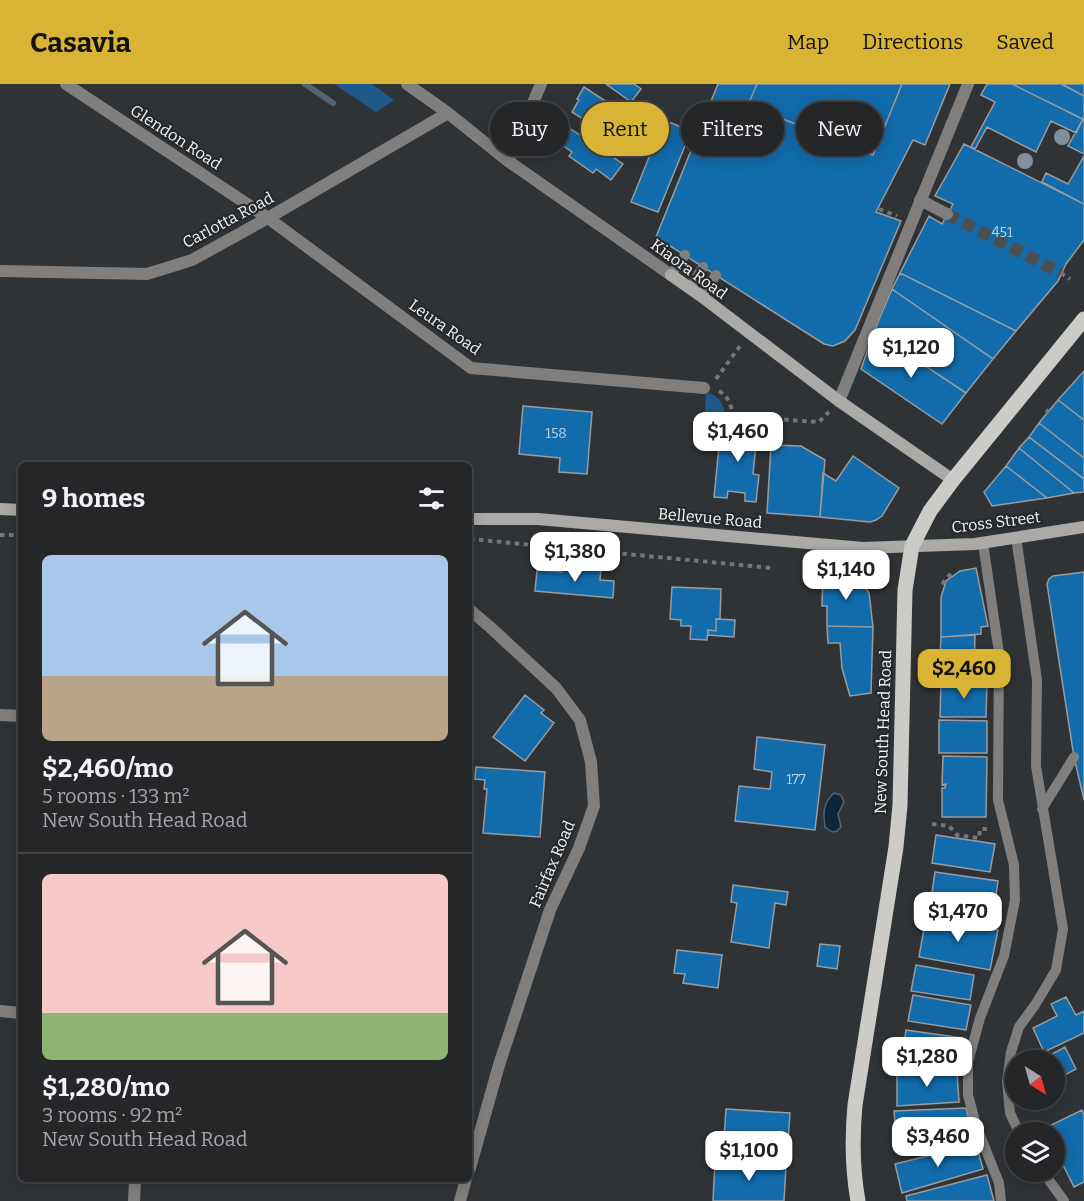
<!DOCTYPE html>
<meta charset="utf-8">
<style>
:root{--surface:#242628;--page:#2c2e30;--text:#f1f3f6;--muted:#a3a5a8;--line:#414345;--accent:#d9b334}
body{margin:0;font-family:Bitter,serif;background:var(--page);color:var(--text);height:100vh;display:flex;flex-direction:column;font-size:22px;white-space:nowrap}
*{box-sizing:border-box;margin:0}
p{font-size:20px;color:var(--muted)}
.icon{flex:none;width:33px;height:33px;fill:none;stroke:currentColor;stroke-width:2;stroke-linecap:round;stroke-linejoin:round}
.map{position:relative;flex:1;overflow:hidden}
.drawer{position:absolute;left:18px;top:378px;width:454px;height:720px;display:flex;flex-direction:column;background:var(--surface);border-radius:9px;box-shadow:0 3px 15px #0003,0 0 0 2px var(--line)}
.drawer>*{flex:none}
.guide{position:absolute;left:490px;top:18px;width:502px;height:54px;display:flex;gap:12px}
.needle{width:39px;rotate:143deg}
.fabs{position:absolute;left:1005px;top:966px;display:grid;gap:12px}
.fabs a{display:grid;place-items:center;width:60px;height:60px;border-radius:50%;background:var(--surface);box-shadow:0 3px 15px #0003,0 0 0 2px var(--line);font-size:30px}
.price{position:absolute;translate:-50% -51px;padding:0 14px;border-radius:12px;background:#fff;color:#222;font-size:20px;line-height:39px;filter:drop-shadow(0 2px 3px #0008)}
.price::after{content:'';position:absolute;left:50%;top:36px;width:18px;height:14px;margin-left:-9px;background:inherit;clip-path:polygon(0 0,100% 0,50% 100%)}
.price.active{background:var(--accent);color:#111}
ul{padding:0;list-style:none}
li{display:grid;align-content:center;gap:12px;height:318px;padding:0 24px}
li+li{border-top:2px solid var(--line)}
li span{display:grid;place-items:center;height:186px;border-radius:9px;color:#555}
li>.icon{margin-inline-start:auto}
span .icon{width:108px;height:108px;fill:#fffc;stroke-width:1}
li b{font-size:26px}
h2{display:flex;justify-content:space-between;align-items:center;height:72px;padding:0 24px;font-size:26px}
.tag{padding:0 21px;border-radius:27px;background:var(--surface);box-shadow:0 3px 15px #0003,0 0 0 2px var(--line);font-size:21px;line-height:54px}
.tag.active{background:var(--accent);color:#111}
header{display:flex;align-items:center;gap:36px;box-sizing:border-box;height:84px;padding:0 30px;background:var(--accent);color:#111}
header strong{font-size:28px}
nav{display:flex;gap:33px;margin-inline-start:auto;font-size:21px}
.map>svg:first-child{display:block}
</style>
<header>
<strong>Casavia</strong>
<nav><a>Map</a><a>Directions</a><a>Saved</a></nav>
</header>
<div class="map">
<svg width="1084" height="1117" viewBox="0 0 1084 1117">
<rect width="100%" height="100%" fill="#303336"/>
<path fill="#1e5989" d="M 334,0 L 372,0 L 394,16 L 376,28 Z
M 706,309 C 718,311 723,318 725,330 L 705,329 Z"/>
<path fill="#0c263b" stroke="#516473" stroke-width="1.5" d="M 834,709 L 841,711 L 844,718 L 838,730 L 841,743 L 837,747 L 832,748 L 825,743 C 823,729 823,719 834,709 Z"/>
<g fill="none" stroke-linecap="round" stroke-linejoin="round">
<path stroke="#516473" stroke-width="6" d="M 305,0 L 333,19"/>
</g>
<path fill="#126bab" stroke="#989c9f" stroke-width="1.5" d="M 606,0 L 634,0 L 641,5 L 631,18 Z
M 718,0 L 950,0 L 925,61 L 913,56 L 876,128 L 901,137 L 855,246 L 845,257 L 833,262 L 824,260 L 656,153 Z
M 757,0 L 902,0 L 873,71 L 748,21 Z
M 987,0 L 1012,0 L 1083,35 L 1076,49 L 1051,37 L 1036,68 L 987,43 L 975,65 L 971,63 L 995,18 L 981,11 Z
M 1012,0 L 1061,0 L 1084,12 L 1084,36 Z
M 1062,0 L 1084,0 L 1084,12 Z
M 584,3 L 616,24 L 611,28 L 626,38 L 614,55 L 572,28 L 579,16 L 577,15 Z
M 1083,35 L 1084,36 L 1084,70 L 1068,62 Z
M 664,36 L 691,47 L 658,128 L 631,118 Z
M 565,41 L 623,80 L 611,96 L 596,85 L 593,89 L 569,72 L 572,68 L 555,56 Z
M 964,60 L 1084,120 L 1084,156 L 1066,180 L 1058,197 L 1016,247 L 900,189 L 929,132 L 942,140 L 953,120 L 935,112 Z
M 1084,72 L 1084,120 L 1042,98 L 1046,89 L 1068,100 Z
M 900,189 L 1016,247 L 993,275 L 892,205 Z
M 892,205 L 993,275 L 966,309 L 874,248 Z
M 874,248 L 966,309 L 942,340 L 861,285 Z
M 1084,287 L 1084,336 L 1058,316 Z
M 1058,316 L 1084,336 L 1084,374 L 1039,339 Z
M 523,322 L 592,328 L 587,390 L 559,388 L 560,374 L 519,370 Z
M 1039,339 L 1084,374 L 1084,395 L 1029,353 Z
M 721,343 L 763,347 L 762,360 L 756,360 L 753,390 L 759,391 L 756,418 L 745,417 L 745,409 L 728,407 L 727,414 L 714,413 Z
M 1029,353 L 1084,395 L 1084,408 L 1074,409 L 1019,364 Z
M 771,361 L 801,362 L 825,376 L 820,433 L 767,429 Z
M 1019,364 L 1074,409 L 1047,414 L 1006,382 Z
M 853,372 L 899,404 L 882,432 L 876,436 L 870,438 L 820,433 L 823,389 L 836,397 Z
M 1006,382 L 1047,414 L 992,422 L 984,408 Z
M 582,483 L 601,484 L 600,496 L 614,497 L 613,514 L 535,507 L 537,486 L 562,488 L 562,484 L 582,486 Z
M 976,484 L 988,542 L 981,543 L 981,550 L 941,553 L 941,513 L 946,497 L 960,487 Z
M 823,488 L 849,489 L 858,493 L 869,509 L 873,543 L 827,542 L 827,522 L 822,522 Z
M 1084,488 L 1084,716 L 1074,673 L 1047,500 L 1049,495 L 1053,492 Z
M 672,503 L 721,505 L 720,535 L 716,535 L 716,547 L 708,546 L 707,556 L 690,555 L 691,542 L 681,542 L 681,536 L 670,535 Z
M 716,535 L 735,536 L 734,553 L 708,551 L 708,546 L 716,547 Z
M 827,542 L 873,543 L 871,609 L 850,612 L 842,584 L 840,559 L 828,559 Z
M 975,551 L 974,595 L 939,594 L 941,553 Z
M 941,598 L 987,598 L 986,633 L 940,633 Z
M 525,611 L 544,626 L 541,629 L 554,639 L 525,677 L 493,653 Z
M 939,636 L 987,637 L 987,669 L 939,669 Z
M 757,653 L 825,661 L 815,746 L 735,737 L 739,702 L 770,705 L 772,688 L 754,685 Z
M 943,672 L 987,673 L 986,733 L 942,733 L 942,704 L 945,704 L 946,700 L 942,701 Z
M 476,683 L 545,688 L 540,753 L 483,749 L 487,705 L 484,705 L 485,696 L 475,695 Z
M 936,751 L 995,760 L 990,788 L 932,779 Z
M 935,788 L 998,797 L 992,838 L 929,828 Z
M 733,801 L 788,808 L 786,821 L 775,819 L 769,864 L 731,858 L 737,819 L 731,818 Z
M 926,833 L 998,846 L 990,886 L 919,873 Z
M 820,860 L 840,862 L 837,885 L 817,882 Z
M 677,866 L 722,871 L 718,904 L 683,899 L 685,890 L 674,889 Z
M 916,881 L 974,891 L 970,916 L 911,907 Z
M 913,911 L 971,921 L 966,946 L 908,937 Z
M 1066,913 L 1076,931 L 1084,927 L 1084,949 L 1044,968 L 1033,944 L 1057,932 L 1051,920 Z
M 906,946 L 962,954 L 958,980 L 931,976 L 930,981 L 901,977 Z
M 1065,963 L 1076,985 L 1054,997 L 1054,976 L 1041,976 Z
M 897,988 L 957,988 L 959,1018 L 897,1022 Z
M 966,1024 L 973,1052 L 935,1055 L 933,1047 L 929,1048 L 929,1059 L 897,1061 L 894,1027 Z
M 726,1025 L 790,1029 L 787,1073 L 723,1069 Z
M 1082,1026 L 1084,1031 L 1084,1098 L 1074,1103 L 1056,1067 L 1054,1068 L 1054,1048 L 1047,1048 L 1045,1044 Z
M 976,1060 L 983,1085 L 902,1109 L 895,1080 Z
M 715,1078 L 786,1082 L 784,1117 L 713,1117 Z
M 987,1091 L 994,1117 L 907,1117 L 906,1112 Z"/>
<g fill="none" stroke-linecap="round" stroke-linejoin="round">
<path stroke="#4d5053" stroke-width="12" stroke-dasharray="12 6" stroke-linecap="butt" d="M 947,130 L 1061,189"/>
<path stroke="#747679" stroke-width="4" stroke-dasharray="4.5 4.5" stroke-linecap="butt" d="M 879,125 L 897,132
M 1061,189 L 1070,195
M 716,295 L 740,262
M 719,307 C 729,313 731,321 733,332 L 819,338 L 829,328
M 1046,326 L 1049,328
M 0,451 L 21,451
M 470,455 L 772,484
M 942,500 L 953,487
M 932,740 L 949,742 L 957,751 L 979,754 L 980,745 L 990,745
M 918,829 L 995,842"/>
<path stroke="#807f7d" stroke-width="10" d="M 671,191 L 685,171
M 690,204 L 703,183
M 701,212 L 716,191
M 1016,453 L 1037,596 L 1036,682 L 1063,845 L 1056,886 L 1035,921 L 1019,943 L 1011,968 L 1007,998 L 1010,1029 L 1019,1048
M 983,459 L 999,569 L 998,716 L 1014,781 L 1015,816 L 1004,872 L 980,934 L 968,978 L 968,1011 L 976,1041 L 999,1099 L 1001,1117
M 1042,725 L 1074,673
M 1043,1088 L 1064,1117"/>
<path stroke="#807f7d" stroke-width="12" d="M 66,0 L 268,134 L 471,284 L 704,304
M 407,0 L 448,29 L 508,77 L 671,191
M 508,77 L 541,0
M 920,116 L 947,130
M 0,187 L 147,190 L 192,176 L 268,134 L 448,29
M 839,317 L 968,0
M 470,526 L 490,543 L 556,604 L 580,636 L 591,678 L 594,722 L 579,764 L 550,826 L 499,981 L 470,1084
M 0,631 L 21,632
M 0,927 L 21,929
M 134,1117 L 135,1095
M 460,1117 L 466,1095"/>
<path stroke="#abaaa7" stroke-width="12" d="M 671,191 L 701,212 L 839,317 L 953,396
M 0,425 L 21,426
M 470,435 L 538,435 L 863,464 L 975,460 L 1084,443"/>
<path stroke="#cdcbc7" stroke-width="15" d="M 858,1117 C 852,1084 852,1054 855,1021 L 896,763 L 900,721 L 905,506 L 912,462 L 930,427 L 953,396 L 1084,235"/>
</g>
<g fill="#838f9a">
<circle cx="1062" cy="53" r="8"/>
<circle cx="1025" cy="77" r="8"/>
</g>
<g text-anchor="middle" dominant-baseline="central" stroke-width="4.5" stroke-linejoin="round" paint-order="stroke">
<g font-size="14" fill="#bad2e3">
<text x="1002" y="148">451</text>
<text x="556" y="349">158</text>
<text x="796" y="695">177</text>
</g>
<g font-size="16" fill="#f2f4f6" stroke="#26292c">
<text transform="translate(176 53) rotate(33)">Glendon Road</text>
<text transform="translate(228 136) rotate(-28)">Carlotta Road</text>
<text transform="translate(689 185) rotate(36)">Kiaora Road</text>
<text transform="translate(445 243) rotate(35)">Leura Road</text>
<text transform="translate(710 434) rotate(5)">Bellevue Road</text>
<text transform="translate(996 438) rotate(-7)">Cross Street</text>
<text transform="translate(883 648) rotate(-88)">New South Head Road</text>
<text transform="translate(552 780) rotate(-67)">Fairfax Road</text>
</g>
</g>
</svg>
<div class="fabs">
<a><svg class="needle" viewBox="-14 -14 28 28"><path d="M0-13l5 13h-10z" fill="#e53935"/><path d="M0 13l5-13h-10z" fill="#a3a5a8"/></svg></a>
<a><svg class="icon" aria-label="layers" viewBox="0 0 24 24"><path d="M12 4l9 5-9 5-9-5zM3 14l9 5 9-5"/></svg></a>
</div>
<b class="price" style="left:911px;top:295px">$1,120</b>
<b class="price" style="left:738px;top:379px">$1,460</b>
<b class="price" style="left:575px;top:499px">$1,380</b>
<b class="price" style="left:846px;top:517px">$1,140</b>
<b class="price active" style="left:964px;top:616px">$2,460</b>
<b class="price" style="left:958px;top:859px">$1,470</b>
<b class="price" style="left:927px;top:1004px">$1,280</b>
<b class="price" style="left:938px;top:1084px">$3,460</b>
<b class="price" style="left:749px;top:1098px">$1,100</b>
<div class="guide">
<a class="tag">Buy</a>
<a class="tag active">Rent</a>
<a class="tag">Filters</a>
<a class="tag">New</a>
</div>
<section class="drawer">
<h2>9 homes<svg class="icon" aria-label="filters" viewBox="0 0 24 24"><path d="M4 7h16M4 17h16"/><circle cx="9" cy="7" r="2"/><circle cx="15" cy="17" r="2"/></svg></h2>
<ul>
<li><span style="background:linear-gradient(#a9c7e8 65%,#b9a48a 0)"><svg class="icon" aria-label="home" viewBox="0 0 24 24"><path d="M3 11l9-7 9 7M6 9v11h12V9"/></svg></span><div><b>$2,460/mo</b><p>5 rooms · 133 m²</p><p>New South Head Road</p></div></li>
<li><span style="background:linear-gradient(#f6c9c9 75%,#8fb573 0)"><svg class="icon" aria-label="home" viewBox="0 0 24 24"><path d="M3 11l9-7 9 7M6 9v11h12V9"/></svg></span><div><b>$1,280/mo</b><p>3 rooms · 92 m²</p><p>New South Head Road</p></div></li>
</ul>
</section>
</div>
